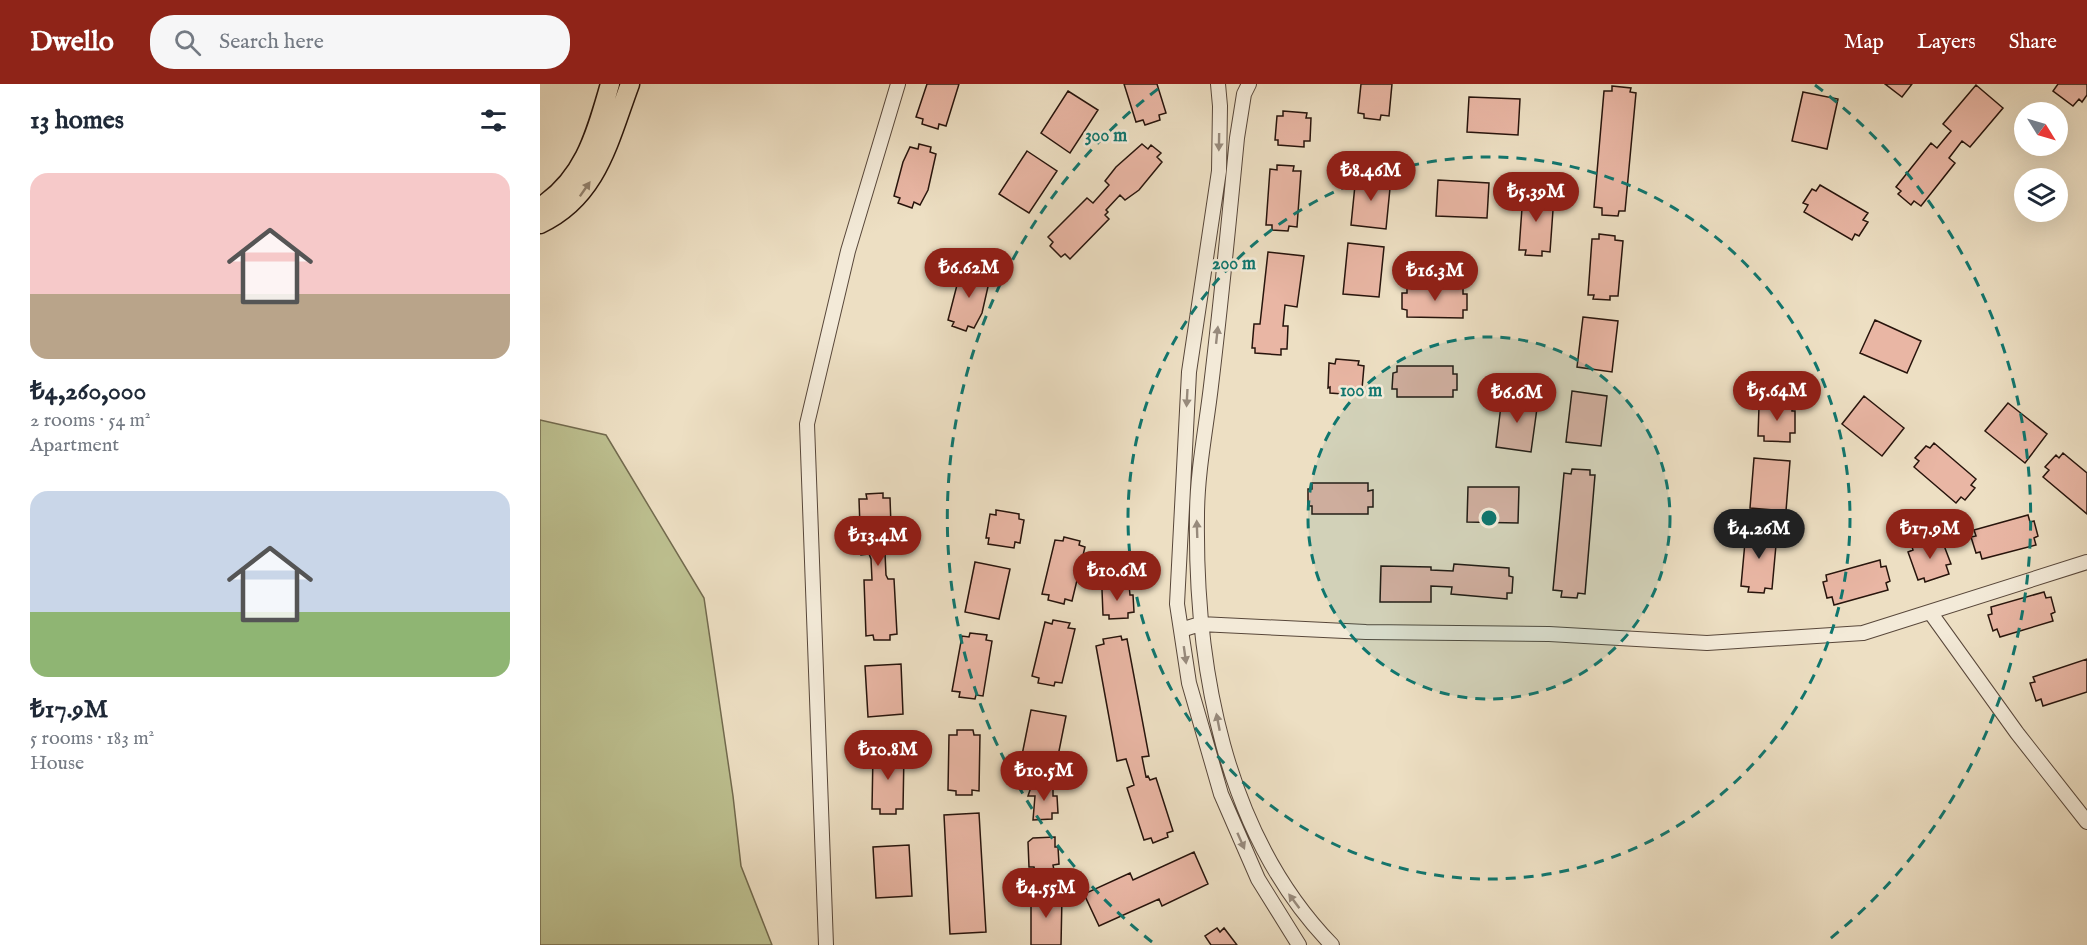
<!DOCTYPE html>
<meta charset="utf-8">
<style>
:root{--surface:#fff;--page:#f6f6f7;--text:#1f2937;--muted:#747a83;--accent:#8f2418}
body{margin:0;font-family:"IM FELL English",serif;background:var(--page);color:var(--text);height:100vh;display:flex;flex-direction:column;font-size:22px;white-space:nowrap}
*{box-sizing:border-box;margin:0}
p{font-size:20px;color:var(--muted)}
.icon{flex:none;width:33px;height:33px;fill:none;stroke:currentColor;stroke-width:2;stroke-linecap:round;stroke-linejoin:round}
.map{position:relative;flex:1;overflow:hidden}
.sheet{display:flex;flex-direction:column;background:var(--surface);width:540px}
.sheet>*{flex:none}
.needle{width:39px;rotate:127deg}
.fabs{position:absolute;left:1474px;top:18px;display:grid;gap:12px}
.fabs a{display:grid;place-items:center;width:54px;height:54px;border-radius:50%;background:var(--surface);box-shadow:0 6px 24px #0002;font-size:30px}
.price{position:absolute;translate:-50% -51px;padding:0 14px;border-radius:21px;background:var(--accent);color:#fff;font-size:20px;line-height:39px;filter:drop-shadow(0 2px 3px #0008)}
.price::after{content:'';position:absolute;left:50%;top:36px;width:18px;height:14px;margin-left:-9px;background:inherit;clip-path:polygon(0 0,100% 0,50% 100%)}
.price.selected{background:#222;color:#fff}
ul{padding:0;list-style:none}
li{display:grid;align-content:center;gap:12px;height:318px;padding:0 30px}
li span{display:grid;place-items:center;height:186px;border-radius:18px;color:#555}
li>.icon{margin-inline-start:auto}
span .icon{width:108px;height:108px;fill:#fffc;stroke-width:1}
li b{font-size:26px}
h2{display:flex;justify-content:space-between;align-items:center;height:72px;padding:0 30px;font-size:26px}
header{display:flex;align-items:center;gap:36px;box-sizing:border-box;height:84px;padding:0 30px;background:var(--accent);color:#fff}
header strong{font-size:28px}
nav{display:flex;gap:33px;margin-inline-start:auto;font-size:21px}
.search{width:420px;height:54px;background:var(--page);display:flex;align-items:center;gap:15px;box-sizing:border-box;padding:0 21px;border-radius:24px;color:var(--muted);font-size:22px}
main{display:flex;flex:1;min-height:0}
.map>svg:first-child{display:block}
</style>
<header>
<strong>Dwello</strong>
<div class="search"><svg class="icon" aria-label="search" viewBox="0 0 24 24"><circle cx="10" cy="10" r="6"/><path d="M15 15l6 6"/></svg>Search here</div>
<nav><a>Map</a><a>Layers</a><a>Share</a></nav>
</header>
<main>
<section class="sheet">
<h2>13 homes<svg class="icon" aria-label="filters" viewBox="0 0 24 24"><path d="M4 7h16M4 17h16"/><circle cx="9" cy="7" r="2"/><circle cx="15" cy="17" r="2"/></svg></h2>
<ul>
<li><span style="background:linear-gradient(#f6c9c9 65%,#b9a48a 0)"><svg class="icon" aria-label="home" viewBox="0 0 24 24"><path d="M3 11l9-7 9 7M6 9v11h12V9"/></svg></span><div><b>₺4,260,000</b><p>2 rooms · 54 m²</p><p>Apartment</p></div></li>
<li><span style="background:linear-gradient(#c9d6e8 65%,#8fb573 0)"><svg class="icon" aria-label="home" viewBox="0 0 24 24"><path d="M3 11l9-7 9 7M6 9v11h12V9"/></svg></span><div><b>₺17.9M</b><p>5 rooms · 183 m²</p><p>House</p></div></li>
</ul>
</section>
<div class="map">
<svg width="1547" height="861" viewBox="0 0 1547 861">
<rect width="100%" height="100%" fill="#eddfc3"/>
<filter id="stains"><feTurbulence type="fractalNoise" baseFrequency=".00333" numOctaves="4"/><feColorMatrix values="0 0 0 0 .2 0 0 0 0 .09 0 0 0 0 .02 0 0 0 .5 -.17"/></filter>
<radialGradient id="worn" r=".72"><stop offset=".6" stop-color="#630" stop-opacity="0"/><stop offset="1" stop-color="#630" stop-opacity=".3"/></radialGradient>
<path fill="#bdc090" stroke="#726a4e" stroke-width="1.5" d="M 0,336 L 66,351 L 164,514 L 193,712 L 201,782 L 232,861 L 0,861 Z"/>
<path fill="#e9b6a4" stroke="#27140c" stroke-width="1.5" d="M 387,0 L 419,0 L 406,42 L 399,40 L 398,45 L 382,40 L 383,35 L 376,33 Z
M 584,0 L 617,0 L 626,29 L 619,31 L 620,36 L 605,41 L 603,36 L 596,38 Z
M 821,0 L 852,0 L 849,32 L 841,31 L 840,36 L 824,34 L 824,30 L 818,29 Z
M 1345,0 L 1372,0 L 1362,13 Z
M 1518,0 L 1547,0 L 1547,11 L 1542,18 L 1539,15 L 1533,22 L 1513,7 Z
M 1436,1 L 1463,24 L 1430,63 L 1422,57 L 1409,74 L 1415,79 L 1381,122 L 1374,117 L 1371,121 L 1358,110 L 1361,107 L 1356,103 L 1391,59 L 1397,64 L 1411,47 L 1403,40 Z
M 1072,2 L 1091,4 L 1090,8 L 1096,9 L 1085,127 L 1079,127 L 1078,132 L 1062,131 L 1062,124 L 1054,123 L 1064,7 L 1072,7 Z
M 528,7 L 558,26 L 530,69 L 501,49 Z
M 1263,8 L 1298,15 L 1287,65 L 1252,57 Z
M 929,13 L 980,15 L 978,51 L 927,48 Z
M 743,27 L 767,29 L 766,34 L 771,34 L 770,57 L 764,57 L 764,63 L 738,61 L 738,56 L 735,56 L 737,32 L 743,32 Z
M 379,60 L 391,63 L 390,68 L 396,70 L 388,106 L 380,121 L 374,118 L 372,124 L 358,119 L 360,114 L 354,112 L 363,78 L 370,63 L 378,65 Z
M 602,60 L 608,65 L 611,61 L 621,69 L 617,73 L 622,78 L 599,106 L 585,116 L 580,111 L 566,126 L 568,128 L 565,131 L 569,135 L 530,175 L 525,170 L 521,173 L 510,162 L 513,158 L 508,153 L 547,114 L 553,119 L 569,101 L 565,97 L 576,83 Z
M 487,67 L 517,87 L 489,129 L 459,110 Z
M 737,81 L 754,82 L 753,87 L 761,87 L 757,143 L 749,142 L 748,147 L 732,146 L 732,141 L 726,141 L 730,85 L 737,86 Z
M 816,91 L 851,94 L 846,145 L 811,141 Z
M 898,96 L 949,99 L 947,134 L 896,132 Z
M 1280,101 L 1328,129 L 1323,136 L 1328,138 L 1319,152 L 1315,150 L 1312,156 L 1264,128 L 1268,121 L 1263,119 L 1272,105 L 1276,107 Z
M 991,106 L 1007,107 L 1007,112 L 1014,112 L 1010,168 L 1002,167 L 1002,172 L 985,171 L 986,166 L 979,166 L 983,110 L 991,111 Z
M 1059,150 L 1075,152 L 1075,156 L 1083,157 L 1078,212 L 1070,212 L 1070,216 L 1053,215 L 1054,211 L 1048,211 L 1052,155 L 1059,155 Z
M 808,159 L 844,163 L 839,213 L 803,210 Z
M 728,168 L 764,172 L 757,223 L 745,221 L 743,242 L 748,242 L 747,265 L 741,265 L 741,271 L 715,269 L 715,264 L 712,264 L 714,240 L 720,240 Z
M 433,183 L 445,186 L 444,191 L 450,194 L 442,229 L 434,244 L 428,242 L 426,247 L 412,242 L 414,238 L 408,236 L 417,201 L 424,186 L 432,188 Z
M 867,203 L 923,203 L 923,210 L 927,210 L 927,226 L 923,226 L 923,234 L 867,233 L 867,226 L 862,225 L 862,209 L 867,209 Z
M 1043,233 L 1078,237 L 1072,288 L 1037,283 Z
M 1335,236 L 1381,257 L 1367,289 L 1320,269 Z
M 796,275 L 819,277 L 818,281 L 824,282 L 822,305 L 817,305 L 816,311 L 790,309 L 790,303 L 788,304 L 789,279 L 795,280 Z
M 857,282 L 913,282 L 913,290 L 917,290 L 917,306 L 913,306 L 913,313 L 857,313 L 857,305 L 852,305 L 853,289 L 857,288 Z
M 1032,307 L 1067,312 L 1061,362 L 1026,358 Z
M 1324,312 L 1364,344 L 1342,372 L 1302,340 Z
M 962,313 L 998,317 L 991,368 L 956,363 Z
M 1226,319 L 1252,320 L 1252,327 L 1255,327 L 1255,349 L 1250,349 L 1250,358 L 1224,357 L 1224,352 L 1218,352 L 1219,322 L 1226,322 Z
M 1468,319 L 1507,350 L 1485,379 L 1445,347 Z
M 1394,359 L 1436,395 L 1431,401 L 1435,404 L 1425,416 L 1421,413 L 1416,419 L 1374,383 L 1379,377 L 1375,374 L 1386,362 L 1390,364 Z
M 1523,369 L 1547,389 L 1547,430 L 1503,393 L 1509,386 L 1505,383 L 1516,371 L 1519,374 Z
M 1214,374 L 1250,377 L 1246,427 L 1210,424 Z
M 1032,385 L 1050,386 L 1050,391 L 1055,391 L 1045,510 L 1038,509 L 1037,514 L 1021,513 L 1022,507 L 1013,506 L 1024,389 L 1031,390 Z
M 772,399 L 828,399 L 828,407 L 833,406 L 833,423 L 828,423 L 828,430 L 772,430 L 772,422 L 768,422 L 768,405 L 772,405 Z
M 928,403 L 979,403 L 978,439 L 927,438 Z
M 343,409 L 343,414 L 350,414 L 352,469 L 345,469 L 346,491 L 348,495 L 354,495 L 357,550 L 350,551 L 350,556 L 334,556 L 333,551 L 326,552 L 324,496 L 332,496 L 331,475 L 329,470 L 321,471 L 319,415 L 327,415 L 326,410 Z
M 456,426 L 479,430 L 479,435 L 484,436 L 480,459 L 475,458 L 474,464 L 448,460 L 449,454 L 446,454 L 450,430 L 456,431 Z
M 1488,431 L 1490,438 L 1494,437 L 1498,452 L 1494,454 L 1496,461 L 1442,475 L 1440,468 L 1436,469 L 1431,453 L 1436,452 L 1434,446 Z
M 1215,443 L 1231,444 L 1231,449 L 1237,450 L 1232,505 L 1225,504 L 1224,509 L 1208,508 L 1209,503 L 1201,502 L 1206,447 L 1214,448 Z
M 524,453 L 540,457 L 539,461 L 545,463 L 532,517 L 525,515 L 524,520 L 508,516 L 509,511 L 502,510 L 515,456 L 523,457 Z
M 1398,454 L 1400,461 L 1403,459 L 1411,480 L 1406,481 L 1409,490 L 1385,498 L 1384,494 L 1378,496 L 1368,468 L 1373,466 L 1372,463 Z
M 1340,476 L 1341,483 L 1346,482 L 1350,497 L 1346,499 L 1348,506 L 1294,521 L 1292,513 L 1287,514 L 1283,498 L 1287,497 L 1286,491 Z
M 435,478 L 470,485 L 459,535 L 425,528 Z
M 914,480 L 969,484 L 969,492 L 973,493 L 972,509 L 967,509 L 967,515 L 911,510 L 912,503 L 891,502 L 891,518 L 840,518 L 841,482 L 891,483 L 891,486 L 913,487 Z
M 589,501 L 590,511 L 593,511 L 594,528 L 588,529 L 588,534 L 569,535 L 569,531 L 563,531 L 562,506 L 568,502 Z
M 1504,508 L 1506,514 L 1511,513 L 1515,528 L 1511,530 L 1513,537 L 1460,553 L 1457,545 L 1453,547 L 1448,531 L 1452,530 L 1451,523 Z
M 513,536 L 530,539 L 528,544 L 535,545 L 522,599 L 515,598 L 514,602 L 498,599 L 499,594 L 492,592 L 505,538 L 512,540 Z
M 430,549 L 447,551 L 446,556 L 452,557 L 443,612 L 436,611 L 435,615 L 419,613 L 420,608 L 412,607 L 422,552 L 429,553 Z
M 581,552 L 582,556 L 587,555 L 609,672 L 602,673 L 606,693 L 608,692 L 610,696 L 616,694 L 633,747 L 627,749 L 628,753 L 613,759 L 611,754 L 604,756 L 587,704 L 594,701 L 586,675 L 577,677 L 556,562 L 564,560 L 563,555 Z
M 1547,575 L 1547,608 L 1503,622 L 1501,615 L 1496,617 L 1490,599 L 1495,598 L 1493,593 Z
M 361,580 L 363,630 L 328,633 L 325,582 Z
M 491,626 L 526,632 L 516,682 L 481,676 Z
M 417,646 L 433,646 L 434,651 L 440,651 L 439,707 L 432,706 L 432,711 L 416,711 L 416,707 L 408,706 L 409,651 L 417,651 Z
M 341,665 L 357,665 L 357,669 L 364,669 L 363,725 L 356,725 L 356,730 L 340,730 L 340,725 L 332,725 L 333,669 L 341,669 Z
M 513,701 L 513,712 L 517,712 L 518,729 L 512,729 L 512,735 L 493,736 L 495,712 L 488,712 L 491,703 Z
M 439,729 L 446,848 L 410,850 L 404,731 Z
M 515,753 L 515,763 L 518,763 L 519,780 L 513,781 L 514,786 L 495,787 L 494,783 L 489,783 L 488,758 L 493,754 Z
M 369,761 L 372,812 L 336,814 L 333,763 Z
M 654,768 L 668,800 L 622,822 L 619,815 L 559,842 L 544,810 L 590,789 L 593,796 Z
M 499,807 L 515,807 L 515,812 L 522,812 L 521,861 L 491,861 L 491,812 L 499,812 Z
M 677,844 L 680,848 L 684,844 L 697,861 L 671,861 L 665,852 Z"/>
<g fill="none" stroke-linecap="round" stroke-linejoin="round">
<g stroke="#58473a" stroke-width="16">
<path id="minor" d="M 678,0 L 680,22 L 679,87 L 649,288 L 637,520 L 649,599 L 681,710 L 718,795 L 759,861
M 709,0 L 704,10 L 697,54 C 689,137 681,219 671,302 C 666,345 657,389 657,432 C 655,582 684,750 792,861
M 1390,528 L 1477,649 L 1547,738
M 641,546 L 660,540 L 826,548 L 1009,550 L 1167,559 L 1323,549 L 1547,478
M 286,861 L 267,340 L 308,167 L 358,0"/>
</g>
<g stroke="#27140c" stroke-width="21">
<path id="major" d="M 0,123 C 45,94 56,48 70,0
M 0,140 C 58,113 69,56 90,0"/>
</g>
<use href="#minor" stroke="#f3ead8" stroke-width="14"/>
<use href="#major" stroke="#eddfc3" stroke-width="18"/>
</g>
<defs><path id="oneway-solid" d="M-6-.8H1V-3.2L6.5 0L1 3.2V.8H-6Z" transform="scale(1.5)"/></defs>
<g fill="#978a7c">
<use href="#oneway-solid" transform="translate(679 58) rotate(91)"/>
<use href="#oneway-solid" transform="translate(677 251) rotate(-84)"/>
<use href="#oneway-solid" transform="translate(647 314) rotate(93)"/>
<use href="#oneway-solid" transform="translate(657 445) rotate(-92)"/>
<use href="#oneway-solid" transform="translate(645 571) rotate(82)"/>
<use href="#oneway-solid" transform="translate(678 638) rotate(-101)"/>
<use href="#oneway-solid" transform="translate(701 757) rotate(66)"/>
<use href="#oneway-solid" transform="translate(754 817) rotate(-127)"/>
</g>
<use fill="#948471" href="#oneway-solid" transform="translate(45 105) rotate(-55)"/>
<circle cx="949" cy="434" r="181" fill="#0f766e" fill-opacity=".12"/>
<g fill="none" stroke="#0f766e" stroke-width="3" stroke-dasharray="10 8">
<circle cx="949" cy="434" r="181"/>
<circle cx="949" cy="434" r="361"/>
<path d="M612 858A542 542 0 0 1 623 1M1275 1A542 542 0 0 1 1286 858"/>
</g>
<circle cx="949" cy="434" r="9" fill="#0f766e" stroke="#f3ead8" stroke-width="3"/>
<g font-size="18" text-anchor="middle" font-weight="bold" fill="#0f766e" stroke="#f3ead8" stroke-width="5" stroke-linejoin="round" paint-order="stroke">
<text x="566" y="57">300 m</text>
<text x="694" y="185">200 m</text>
<text x="821" y="312">100 m</text>
</g>
<rect width="100%" height="100%" filter="url(#stains)"/>
<rect width="100%" height="100%" fill="url(#worn)"/>
</svg>
<div class="fabs">
<a><svg class="needle" viewBox="-14 -14 28 28"><path d="M0-13l5 13h-10z" fill="#e53935"/><path d="M0 13l5-13h-10z" fill="#747a83"/></svg></a>
<a><svg class="icon" aria-label="layers" viewBox="0 0 24 24"><path d="M12 4l9 5-9 5-9-5zM3 14l9 5 9-5"/></svg></a>
</div>
<b class="price" style="left:831px;top:118px">₺8.46M</b>
<b class="price" style="left:996px;top:139px">₺5.39M</b>
<b class="price" style="left:429px;top:215px">₺6.62M</b>
<b class="price" style="left:895px;top:218px">₺16.3M</b>
<b class="price" style="left:1237px;top:338px">₺5.64M</b>
<b class="price" style="left:977px;top:340px">₺6.6M</b>
<b class="price selected" style="left:1219px;top:476px">₺4.26M</b>
<b class="price" style="left:1390px;top:476px">₺17.9M</b>
<b class="price" style="left:338px;top:483px">₺13.4M</b>
<b class="price" style="left:577px;top:518px">₺10.6M</b>
<b class="price" style="left:348px;top:697px">₺10.8M</b>
<b class="price" style="left:504px;top:718px">₺10.5M</b>
<b class="price" style="left:506px;top:835px">₺4.55M</b>
</div>
</main>
